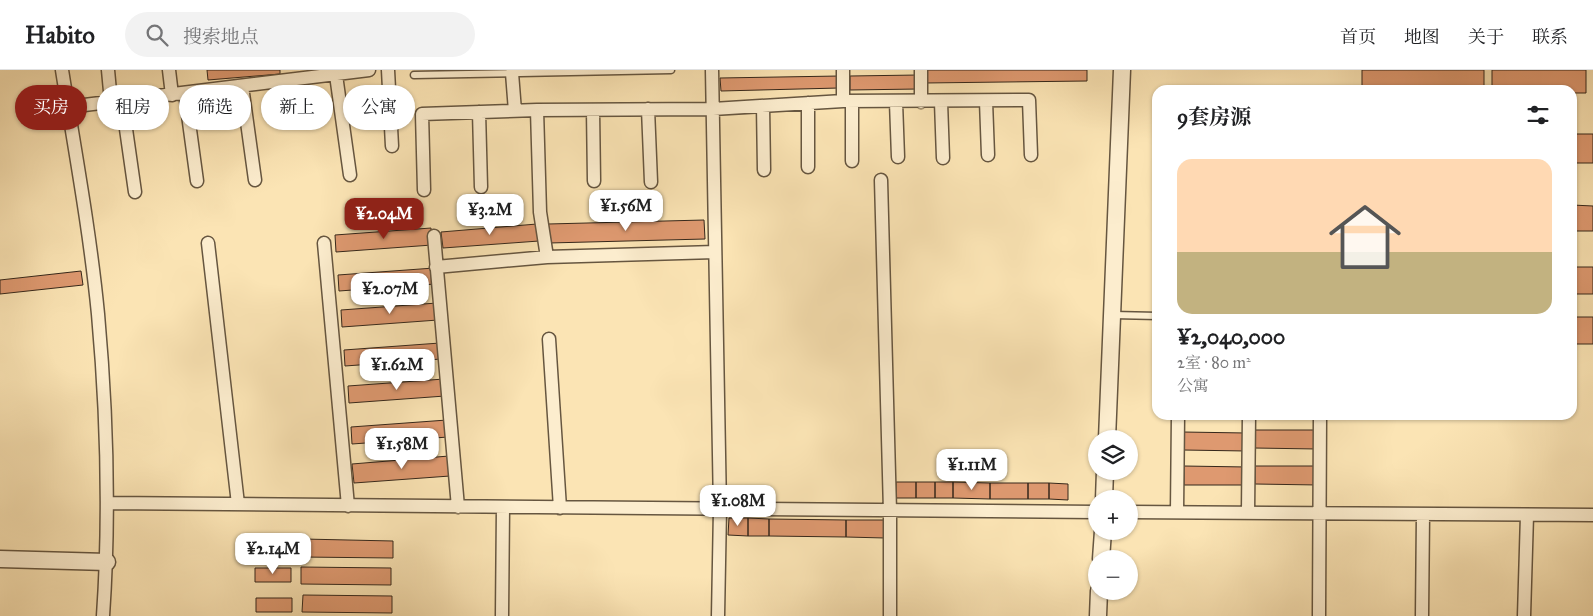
<!DOCTYPE html>
<html lang="zh">
<meta charset="utf-8">
<style>
:root{--surface:#fff;--page:#f2f2f2;--text:#202124;--muted:#757577;--line:#e0e0e0;--accent:#8f2418}
body{margin:0;font-family:"IM FELL Great Primer","Noto Serif SC",serif;background:var(--page);color:var(--text);height:100vh;display:flex;flex-direction:column;font-size:19px;white-space:nowrap}
*{box-sizing:border-box;margin:0}
p{font-size:16px;color:var(--muted)}
.icon{flex:none;width:28px;height:28px;fill:none;stroke:currentColor;stroke-width:2;stroke-linecap:round;stroke-linejoin:round}
.map{position:relative;flex:1;overflow:hidden}
.sheet{position:absolute;left:1152px;top:15px;width:425px;height:335px;display:flex;flex-direction:column;background:var(--surface);border-radius:15px;box-shadow:0 1px 4px #0004}
.sheet>*{flex:none}
.guide{position:absolute;left:15px;top:15px;width:475px;height:45px;display:flex;gap:10px}
.fabs{position:absolute;left:1088px;top:360px;display:grid;gap:10px}
.fabs a{display:grid;place-items:center;width:50px;height:50px;border-radius:50%;background:var(--surface);box-shadow:0 1px 4px #0004;font-size:25px}
.price{position:absolute;translate:-50% -42px;padding:0 11px;border-radius:10px;background:#fff;color:#222;font-size:16px;line-height:32px;filter:drop-shadow(0 1px 2px #0008)}
.price::after{content:'';position:absolute;left:50%;top:30px;width:15px;height:11px;margin-left:-8px;background:inherit;clip-path:polygon(0 0,100% 0,50% 100%)}
.price.active{background:var(--accent);color:#fff}
ul{padding:0;list-style:none}
li{display:grid;align-content:center;gap:10px;height:265px;padding:0 25px}
li+li{border-top:1px solid var(--line)}
li span{display:grid;place-items:center;height:155px;border-radius:15px;color:#555}
li>.icon{margin-inline-start:auto}
span .icon{width:90px;height:90px;fill:#fffc;stroke-width:1}
li b{font-size:21px}
h2{display:flex;justify-content:space-between;align-items:center;height:60px;padding:0 25px;font-size:21px}
.chip{padding:0 18px;border-radius:22px;background:var(--surface);box-shadow:0 1px 4px #0004;font-size:18px;line-height:45px}
.chip.active{background:var(--accent);color:#fff}
header{display:flex;align-items:center;gap:30px;box-sizing:border-box;height:70px;padding:0 25px;background:var(--surface);border-bottom:1px solid var(--line)}
header strong{font-size:24px}
nav{display:flex;gap:28px;margin-inline-start:auto;font-size:18px}
.search{width:350px;height:45px;background:var(--page);display:flex;align-items:center;gap:12px;box-sizing:border-box;padding:0 18px;border-radius:28px;color:var(--muted);font-size:19px}
.map>svg:first-child{display:block}
</style>
<header>
<strong>Habito</strong>
<div class="search"><svg class="icon" aria-label="search" viewBox="0 0 24 24"><circle cx="10" cy="10" r="6"/><path d="M15 15l6 6"/></svg>搜索地点</div>
<nav><a>首页</a><a>地图</a><a>关于</a><a>联系</a></nav>
</header>
<div class="map">
<svg width="1593" height="546" viewBox="0 0 1593 546">
<rect width="100%" height="100%" fill="#fbe4b4"/>
<filter id="stains"><feTurbulence type="fractalNoise" baseFrequency=".004" numOctaves="4"/><feColorMatrix values="0 0 0 0 .2 0 0 0 0 .09 0 0 0 0 .02 0 0 0 .5 -.17"/></filter>
<radialGradient id="worn" r=".72"><stop offset=".6" stop-color="#630" stop-opacity="0"/><stop offset="1" stop-color="#630" stop-opacity=".3"/></radialGradient>
<path fill="#de9970" stroke="#35271a" d="M 207,0 L 280,0 L 280,4 L 208,10 Z
M 925,0 L 1087,0 L 1087,11 L 925,13 Z
M 1362,0 L 1484,0 L 1484,20 L 1362,20 Z
M 1492,0 L 1586,0 L 1586,23 L 1572,23 L 1572,20 L 1492,20 Z
M 918,5 L 918,19 L 850,20 L 850,6 Z
M 839,6 L 839,18 L 721,21 L 720,8 Z
M 1572,64 L 1593,64 L 1593,93 L 1572,93 Z
M 1572,135 L 1593,136 L 1593,161 L 1572,161 Z
M 704,150 L 705,169 L 549,173 L 548,154 Z
M 537,154 L 539,171 L 443,178 L 441,162 Z
M 431,158 L 432,175 L 336,182 L 335,165 Z
M 1572,197 L 1593,197 L 1593,224 L 1572,224 Z
M 434,198 L 435,214 L 339,221 L 338,205 Z
M 81,201 L 83,215 L 0,224 L 0,210 Z
M 437,233 L 438,250 L 342,257 L 341,240 Z
M 1572,247 L 1593,247 L 1593,274 L 1572,274 Z
M 440,273 L 441,289 L 345,296 L 344,280 Z
M 444,309 L 445,326 L 349,333 L 348,316 Z
M 447,350 L 448,367 L 352,374 L 351,357 Z
M 1254,360 L 1317,360 L 1317,379 L 1254,378 Z
M 1183,362 L 1246,363 L 1246,381 L 1183,380 Z
M 449,386 L 450,406 L 354,413 L 352,394 Z
M 1184,396 L 1247,397 L 1247,415 L 1184,415 Z
M 1255,396 L 1318,396 L 1318,415 L 1255,414 Z
M 896,412 L 916,412 L 916,428 L 896,428 Z
M 916,412 L 935,412 L 935,428 L 916,428 Z
M 935,412 L 953,412 L 953,428 L 935,428 Z
M 953,412 L 990,413 L 990,429 L 953,428 Z
M 990,413 L 1028,413 L 1028,429 L 990,429 Z
M 1028,413 L 1049,413 L 1049,429 L 1028,429 Z
M 1049,413 L 1068,414 L 1068,430 L 1049,429 Z
M 729,448 L 748,448 L 748,466 L 728,465 Z
M 748,448 L 769,449 L 769,466 L 748,466 Z
M 769,449 L 846,450 L 846,467 L 769,466 Z
M 846,450 L 885,450 L 885,468 L 846,467 Z
M 255,469 L 291,469 L 291,483 L 255,482 Z
M 303,469 L 393,471 L 393,488 L 302,487 Z
M 301,497 L 391,498 L 391,515 L 301,514 Z
M 255,498 L 291,498 L 291,512 L 255,512 Z
M 303,525 L 392,526 L 392,543 L 302,542 Z
M 256,528 L 292,528 L 292,542 L 256,542 Z"/>
<g fill="none" stroke-linecap="round" stroke-linejoin="round">
<g stroke="#665640" stroke-width="9">
<path id="service" d="M 414,5 L 671,0
M 1113,245 L 1158,246"/>
</g>
<g stroke="#665640" stroke-width="15">
<path id="minor" d="M 62,0 C 75,81 90,162 98,244 C 107,344 110,445 103,546
M 108,0 L 111,32
M 169,0 L 172,25
M 388,0 L 392,76
M 712,0 L 720,439 L 718,546
M 843,0 L 843,31
M 921,0 L 921,32
M 512,3 L 515,41
M 336,5 L 350,105
M 242,16 L 255,110
M 185,23 L 197,111
M 122,31 L 135,122
M 986,31 L 988,85
M 896,32 L 898,87
M 941,32 L 943,88
M 808,33 L 808,97
M 763,36 L 764,100
M 68,37 L 369,0
M 648,39 L 651,112
M 537,40 L 540,142 L 547,187
M 593,40 L 594,111
M 479,42 L 481,117
M 852,91 L 852,31
M 881,110 L 890,441 L 890,546
M 424,120 L 422,44 L 537,40 L 713,39 L 843,31 L 1029,30 L 1031,85
M 434,166 L 458,437
M 208,173 L 238,434
M 324,173 L 348,436
M 436,197 L 547,187 L 715,182
M 549,269 L 560,438
M 108,433 L 1096,442
M 1129,442 L 1593,445
M 1177,442 L 1178,345
M 1248,443 L 1249,345
M 502,546 L 503,437
M 1319,546 L 1320,345
M 1422,546 L 1423,444
M 1524,546 L 1527,445"/>
</g>
<g stroke="#665640" stroke-width="19">
<path id="tertiary" d="M 1107,369 L 1122,0
M 1104,429 L 1105,401
M 0,489 L 107,492
M 1101,489 L 1103,461
M 1098,546 L 1099,521"/>
</g>
<use href="#service" stroke="#fcedce" stroke-width="6"/>
<use href="#minor" stroke="#fcedce" stroke-width="12"/>
<use href="#tertiary" stroke="#fcedce" stroke-width="16"/>
</g>
<rect width="100%" height="100%" filter="url(#stains)"/>
<rect width="100%" height="100%" fill="url(#worn)"/>
</svg>
<div class="fabs">
<a><svg class="icon" aria-label="layers" viewBox="0 0 24 24"><path d="M12 4l9 5-9 5-9-5zM3 14l9 5 9-5"/></svg></a>
<a>+</a>
<a>−</a>
</div>
<b class="price" style="left:626px;top:162px">¥1.56M</b>
<b class="price" style="left:490px;top:166px">¥3.2M</b>
<b class="price active" style="left:384px;top:170px">¥2.04M</b>
<b class="price" style="left:390px;top:245px">¥2.07M</b>
<b class="price" style="left:397px;top:321px">¥1.62M</b>
<b class="price" style="left:402px;top:400px">¥1.58M</b>
<b class="price" style="left:972px;top:421px">¥1.11M</b>
<b class="price" style="left:738px;top:457px">¥1.08M</b>
<b class="price" style="left:273px;top:505px">¥2.14M</b>
<div class="guide">
<a class="chip active">买房</a>
<a class="chip">租房</a>
<a class="chip">筛选</a>
<a class="chip">新上</a>
<a class="chip">公寓</a>
</div>
<section class="sheet">
<h2>9套房源<svg class="icon" aria-label="filters" viewBox="0 0 24 24"><path d="M4 7h16M4 17h16"/><circle cx="9" cy="7" r="2"/><circle cx="15" cy="17" r="2"/></svg></h2>
<ul>
<li><span style="background:linear-gradient(#ffd9b3 60%,#c2b280 0)"><svg class="icon" aria-label="home" viewBox="0 0 24 24"><path d="M3 11l9-7 9 7M6 9v11h12V9"/></svg></span><div><b>¥2,040,000</b><p>2室 · 80 m²</p><p>公寓</p></div></li>
</ul>
</section>
</div>
